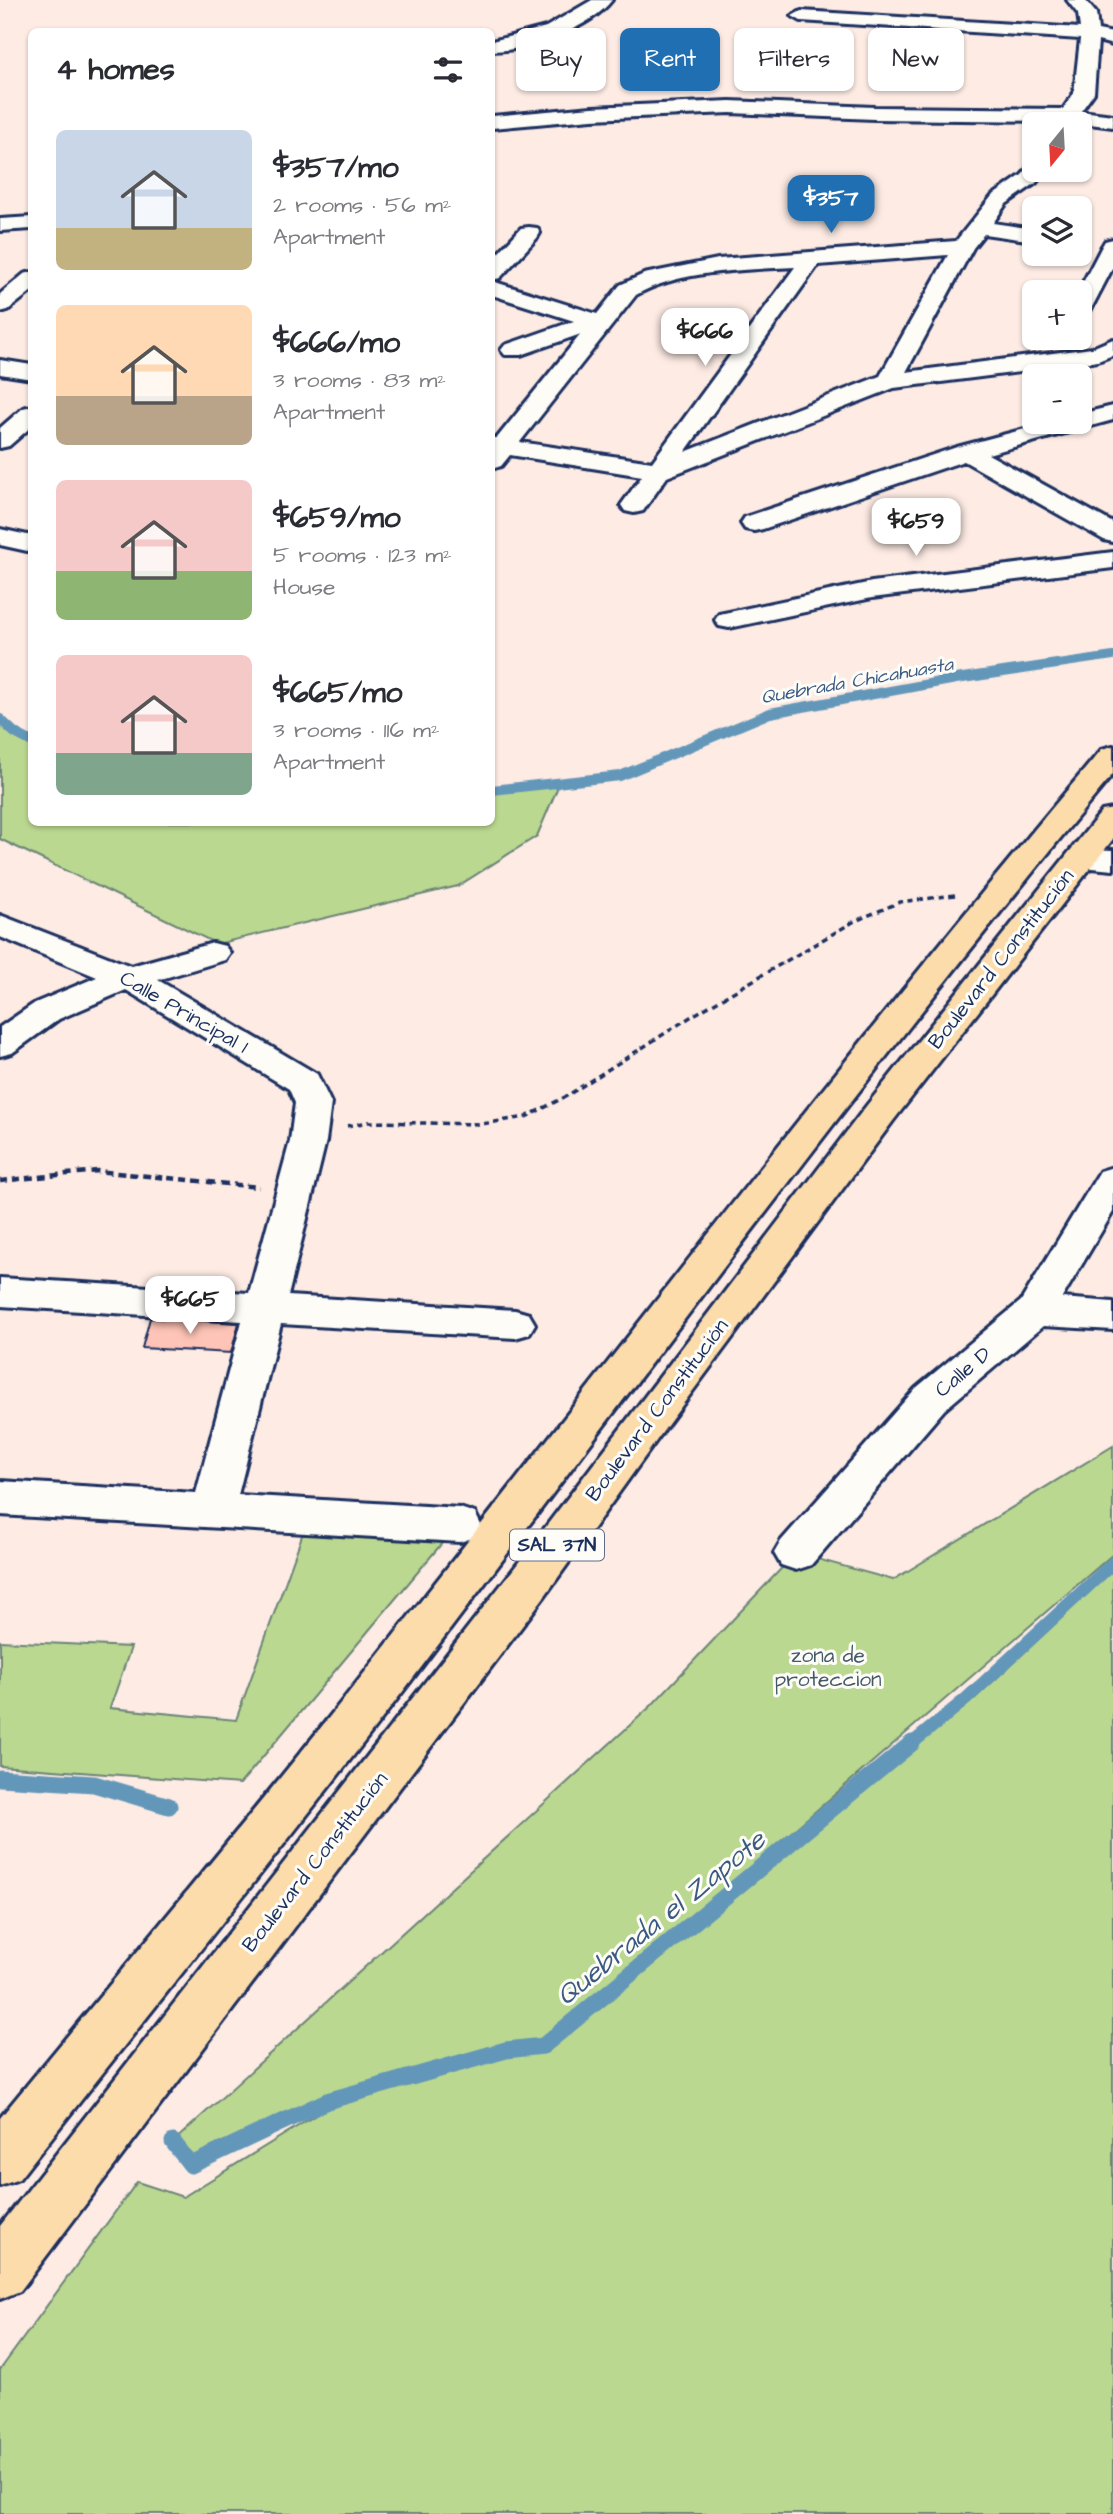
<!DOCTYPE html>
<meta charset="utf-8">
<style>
:root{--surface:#fff;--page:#f7f7f7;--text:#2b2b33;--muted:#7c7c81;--accent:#1f6fb2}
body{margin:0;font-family:"Architects Daughter",sans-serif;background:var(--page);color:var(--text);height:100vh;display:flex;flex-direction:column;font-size:26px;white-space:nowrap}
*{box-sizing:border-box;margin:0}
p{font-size:23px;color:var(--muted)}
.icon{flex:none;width:38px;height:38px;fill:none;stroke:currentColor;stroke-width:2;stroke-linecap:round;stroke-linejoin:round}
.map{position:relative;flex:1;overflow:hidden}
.side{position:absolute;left:28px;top:28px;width:467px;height:798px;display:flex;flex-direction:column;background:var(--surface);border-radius:10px;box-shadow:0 2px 5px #0004}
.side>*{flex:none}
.banner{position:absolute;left:516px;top:28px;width:492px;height:63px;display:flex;gap:14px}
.needle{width:46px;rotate:198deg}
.controls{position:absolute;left:1022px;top:112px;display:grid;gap:14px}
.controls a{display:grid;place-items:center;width:70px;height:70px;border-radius:10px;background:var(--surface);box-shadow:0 2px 5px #0004;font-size:35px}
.price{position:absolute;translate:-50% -60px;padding:0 16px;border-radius:14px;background:#fff;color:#222;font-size:23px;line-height:46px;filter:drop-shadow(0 2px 4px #0008)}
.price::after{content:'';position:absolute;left:50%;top:42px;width:21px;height:16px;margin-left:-10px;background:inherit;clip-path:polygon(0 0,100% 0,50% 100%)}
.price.active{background:var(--accent);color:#fff}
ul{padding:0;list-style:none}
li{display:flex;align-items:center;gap:21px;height:175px;padding:0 28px}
li span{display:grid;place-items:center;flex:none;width:196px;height:140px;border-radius:10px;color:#555}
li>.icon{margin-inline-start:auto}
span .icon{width:84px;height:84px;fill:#fffc;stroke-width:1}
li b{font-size:30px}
h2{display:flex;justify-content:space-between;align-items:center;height:84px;padding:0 28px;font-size:30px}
.pill{padding:0 24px;border-radius:10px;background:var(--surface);box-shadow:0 2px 5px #0004;font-size:24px;line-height:63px}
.pill.active{background:var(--accent);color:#fff}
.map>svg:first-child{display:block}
</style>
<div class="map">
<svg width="1113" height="2514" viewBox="0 0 1113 2514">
<rect width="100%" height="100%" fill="#fdebe4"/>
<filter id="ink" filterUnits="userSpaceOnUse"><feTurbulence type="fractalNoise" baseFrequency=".0143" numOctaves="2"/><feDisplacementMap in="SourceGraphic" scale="14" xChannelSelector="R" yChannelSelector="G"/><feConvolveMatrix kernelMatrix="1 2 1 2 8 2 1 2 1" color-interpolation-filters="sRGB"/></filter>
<g filter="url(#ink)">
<path fill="#bbd890" stroke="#6b8477" stroke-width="2" d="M 0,719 L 15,733 L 31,742 L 32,822 L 492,822 L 492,790 L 560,782 L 537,836 L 458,886 L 217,944 L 0,839 Z
M 1113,1446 L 1113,1554 L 566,2027 L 970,1703 L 1113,1570 L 1113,2514 L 0,2514 L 0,2370 L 137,2182 L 183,2197 L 324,2110 L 191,2165 L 173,2142 L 651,1706 L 796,1553 L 893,1580 Z
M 304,1530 L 443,1542 L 240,1784 L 0,1766 L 0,1641 L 131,1647 L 110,1708 L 236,1720 Z"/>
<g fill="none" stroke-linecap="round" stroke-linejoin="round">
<path stroke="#6497b9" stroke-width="8" d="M 1045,666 L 1113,656"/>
<path stroke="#6497b9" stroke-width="10" d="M 0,719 L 15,733 L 32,742
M 492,790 L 620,776 L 770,713 L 956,679 L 1057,664"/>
<path stroke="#6497b9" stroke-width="13" d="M 910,1745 L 966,1699 L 1113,1563"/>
<path stroke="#6497b9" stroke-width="17" d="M 0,1778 L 94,1784 L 169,1806
M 173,2142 L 191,2165 L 327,2101 L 506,2050 L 543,2046 L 912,1743"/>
</g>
<path fill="#fec4b7" stroke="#1b2f5e" stroke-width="2" d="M 150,1318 L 239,1323 L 231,1353 L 142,1348 Z"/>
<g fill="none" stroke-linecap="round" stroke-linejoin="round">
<g stroke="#1b2f5e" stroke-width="6">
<path id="minor" d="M 592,0 L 612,0 C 590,29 527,51 492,51 L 492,41 L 546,27 Z
M 1067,0 L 1085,0 L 1096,13 L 1098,30 L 1113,33 L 1113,45 L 1098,41 L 1094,93 L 1081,111 L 1113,115 L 1113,127 L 1074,122 L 1072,124 L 1052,124 L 1054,121 L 874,119 L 730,113 L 592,119 L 492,128 L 492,116 L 592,107 L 730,101 L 874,107 L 1063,109 L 1074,93 L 1080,39 L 801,21 L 792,16 L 801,11 L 1080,28 L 1078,14 Z
M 1034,164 L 1034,170 L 1046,170 L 1036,183 L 1006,204 L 993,223 L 1034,229 L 1034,241 L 984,234 L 973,248 L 906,372 L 1092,348 L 1113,339 L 1113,355 L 1098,361 L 1052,368 L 894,388 L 667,477 L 643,511 L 634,513 L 625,511 L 621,505 L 642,476 L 510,455 L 501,466 L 492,469 L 492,438 L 497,438 L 581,334 L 521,355 L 505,355 L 501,350 L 505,345 L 574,321 L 492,295 L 492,281 L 597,314 L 620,285 L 644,274 L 718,259 L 956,241 L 992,196 L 1022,175 L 1029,166 ZM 948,255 L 880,376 L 685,452 L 818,265 ZM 795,267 L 652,462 L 520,442 L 636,295 C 679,270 745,270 795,267 Z
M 32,217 L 32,229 L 0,231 L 0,219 Z
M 529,227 L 537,228 L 540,233 L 537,238 L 500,278 L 492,280 L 492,260 L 521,228 Z
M 1113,239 L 1113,267 L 1091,309 L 1088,314 L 1080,316 L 1080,292 L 1078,292 L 1102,246 L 1105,241 Z
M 32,272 L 32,291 L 8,310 L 0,312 L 0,294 L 24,274 Z
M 0,360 L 32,365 L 32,379 L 0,374 Z
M 32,406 L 32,426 L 9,446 L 0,448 L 0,428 L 23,408 Z
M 1113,406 L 1113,420 L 988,454 L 1113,523 L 1113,542 L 1104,540 L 964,461 L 763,529 L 754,531 L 745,529 L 741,523 L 745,517 L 957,447 L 1051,422 L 1080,422 L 1080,414 Z
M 0,529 L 32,536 L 32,552 L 0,545 Z
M 1113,552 L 1113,568 L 872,598 L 729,628 L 719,626 L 715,620 L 719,614 L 729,612 L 872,582 Z
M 1081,849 L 1113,850 L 1113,870 L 1070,866 L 1065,859 L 1070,852 Z
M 0,915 L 131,966 L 213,943 L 225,946 L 230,953 L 225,960 L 158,980 L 317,1074 L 331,1103 L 326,1141 L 288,1296 L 515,1310 L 529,1314 L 535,1324 L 529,1334 L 515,1338 L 281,1324 L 238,1495 L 460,1508 L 475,1513 L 481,1525 L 475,1537 L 460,1542 L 0,1515 L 0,1481 L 196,1493 L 242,1321 L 0,1306 L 0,1278 L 249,1293 L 290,1141 L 295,1103 L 289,1089 L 126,990 L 59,1019 L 12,1053 L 0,1056 L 0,1027 L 35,1003 L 97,977 L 0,937 Z
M 1113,1167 L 1113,1212 L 1062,1298 L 1113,1302 L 1113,1330 L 1043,1326 L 944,1410 L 811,1565 L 796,1570 L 781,1565 L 774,1553 L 781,1541 L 916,1388 L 1021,1301 L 1100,1171 Z"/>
</g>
<g stroke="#1b2f5e" stroke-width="6">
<path id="highway" d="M 1113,746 L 1113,774 C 865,1073 636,1385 401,1694 C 276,1857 146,2017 19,2179 L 0,2186 L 0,2118 C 123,1968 249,1819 369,1667 C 612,1359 849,1048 1102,749 Z
M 1113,809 L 1113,839 L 893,1121 L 669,1423 L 544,1597 L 20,2291 L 0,2299 L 0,2226 L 512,1571 L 867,1105 L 1102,811 Z"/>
</g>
<path stroke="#1b2f5e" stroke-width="3.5" stroke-dasharray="6 4.5" stroke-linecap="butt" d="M 347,1126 L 368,1122 L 482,1124 L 526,1117 L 565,1097 L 692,1016 L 853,922 L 900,902 L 955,895"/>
<path stroke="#1b2f5e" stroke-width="4.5" stroke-dasharray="8 5" stroke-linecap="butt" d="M 0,1181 L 97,1171 L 259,1187"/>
<use href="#minor" fill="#fdfcf7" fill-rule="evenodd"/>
<use href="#highway" fill="#fddcac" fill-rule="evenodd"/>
</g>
</g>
<g text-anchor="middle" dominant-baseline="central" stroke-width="6" stroke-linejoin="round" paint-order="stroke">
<g font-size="19" font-style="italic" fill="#3a5a84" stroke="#fdfcf7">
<text transform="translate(857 681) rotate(-10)">Quebrada Chicahuasta</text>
</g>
<rect fill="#fdfcf7" stroke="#5f6c8c" stroke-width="2" x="510" y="1529.5" width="94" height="31" rx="5"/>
<g font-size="19" font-weight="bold" fill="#1b2f5e">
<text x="557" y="1545">SAL 37N</text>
</g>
<g font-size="21" fill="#1b2f5e" stroke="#fdfcf7">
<text transform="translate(1001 959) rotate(-52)">Boulevard Constitución</text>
<text transform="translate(184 1012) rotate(30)">Calle Principal 1</text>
<text transform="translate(963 1372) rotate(-40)">Calle D</text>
<text transform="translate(657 1410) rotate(-53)">Boulevard Constitución</text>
<text transform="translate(315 1862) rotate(-52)">Boulevard Constitución</text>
</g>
<g font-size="21" fill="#43596a" stroke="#fdfcf7">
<text x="828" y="1655">zona de<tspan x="828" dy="24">proteccion</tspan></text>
</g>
<g font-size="28" font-style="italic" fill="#3a5a84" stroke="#fdfcf7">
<text transform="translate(661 1918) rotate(-39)">Quebrada el Zapote</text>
</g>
</g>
</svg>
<div class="controls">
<a><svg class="needle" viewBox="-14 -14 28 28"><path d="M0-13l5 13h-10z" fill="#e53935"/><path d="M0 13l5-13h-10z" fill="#7c7c81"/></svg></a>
<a><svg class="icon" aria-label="layers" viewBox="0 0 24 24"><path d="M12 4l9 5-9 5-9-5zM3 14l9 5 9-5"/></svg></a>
<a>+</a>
<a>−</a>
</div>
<b class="price active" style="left:831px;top:235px">$357</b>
<b class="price" style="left:705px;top:368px">$666</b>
<b class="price" style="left:916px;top:558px">$659</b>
<b class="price" style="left:190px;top:1336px">$665</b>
<div class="banner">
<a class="pill">Buy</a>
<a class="pill active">Rent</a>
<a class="pill">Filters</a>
<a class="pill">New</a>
</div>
<section class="side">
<h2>4 homes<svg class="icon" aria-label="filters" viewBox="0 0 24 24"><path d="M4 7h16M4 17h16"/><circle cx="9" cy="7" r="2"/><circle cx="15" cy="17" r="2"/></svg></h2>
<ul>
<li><span style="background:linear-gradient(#c9d6e8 70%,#c2b280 0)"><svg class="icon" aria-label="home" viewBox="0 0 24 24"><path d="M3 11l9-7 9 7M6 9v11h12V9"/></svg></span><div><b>$357/mo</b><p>2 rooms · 56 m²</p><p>Apartment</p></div></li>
<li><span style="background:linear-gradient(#ffd9b3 65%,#b9a48a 0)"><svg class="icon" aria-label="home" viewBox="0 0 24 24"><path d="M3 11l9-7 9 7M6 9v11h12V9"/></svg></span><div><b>$666/mo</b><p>3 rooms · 83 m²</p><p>Apartment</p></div></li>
<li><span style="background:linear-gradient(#f6c9c9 65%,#8fb573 0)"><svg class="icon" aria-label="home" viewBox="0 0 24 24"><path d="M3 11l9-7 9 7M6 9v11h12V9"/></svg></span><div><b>$659/mo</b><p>5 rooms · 123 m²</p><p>House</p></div></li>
<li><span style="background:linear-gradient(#f6c9c9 70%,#7fa58c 0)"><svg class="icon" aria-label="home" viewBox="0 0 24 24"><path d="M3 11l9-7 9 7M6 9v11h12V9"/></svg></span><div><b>$665/mo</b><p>3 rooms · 116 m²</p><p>Apartment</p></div></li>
</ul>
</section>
</div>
